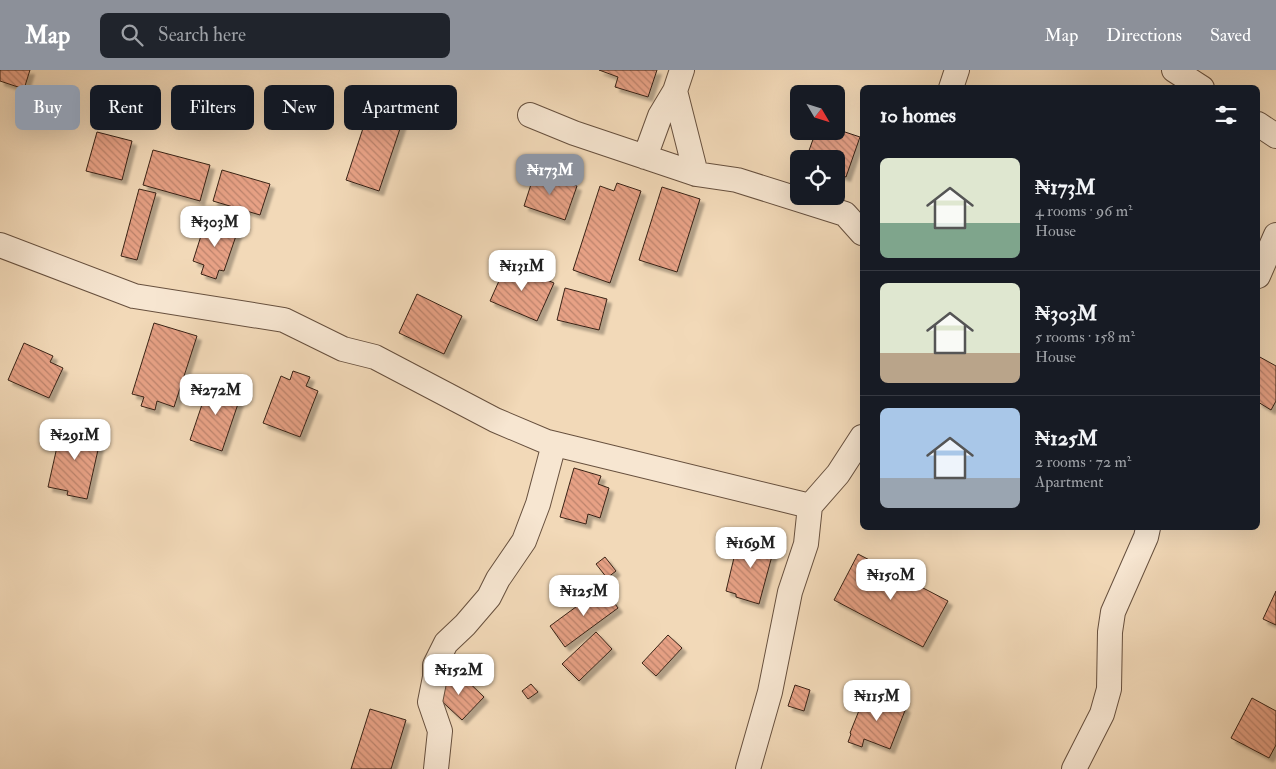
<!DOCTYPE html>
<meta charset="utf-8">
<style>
:root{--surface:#171b24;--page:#20242c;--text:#f1f3f6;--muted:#9ea1a6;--line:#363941;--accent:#8c9099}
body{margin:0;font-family:"IM FELL Double Pica",serif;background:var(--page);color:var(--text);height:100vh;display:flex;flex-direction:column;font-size:19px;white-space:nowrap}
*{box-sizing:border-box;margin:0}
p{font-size:16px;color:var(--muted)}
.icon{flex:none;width:28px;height:28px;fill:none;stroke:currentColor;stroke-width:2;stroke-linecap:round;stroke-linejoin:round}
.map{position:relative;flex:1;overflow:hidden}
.details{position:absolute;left:860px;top:15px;width:400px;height:445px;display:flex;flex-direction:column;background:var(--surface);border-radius:8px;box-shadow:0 5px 20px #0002}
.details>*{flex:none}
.banner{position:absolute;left:15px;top:15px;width:475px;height:45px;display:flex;gap:10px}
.needle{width:32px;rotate:128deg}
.controls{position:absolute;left:790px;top:15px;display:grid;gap:10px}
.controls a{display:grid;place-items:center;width:55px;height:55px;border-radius:8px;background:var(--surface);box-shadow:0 5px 20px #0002;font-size:25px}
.price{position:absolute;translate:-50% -42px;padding:0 11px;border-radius:10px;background:#fff;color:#222;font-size:16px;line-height:32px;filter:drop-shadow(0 1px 2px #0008)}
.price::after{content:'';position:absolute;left:50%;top:30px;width:15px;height:11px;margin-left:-8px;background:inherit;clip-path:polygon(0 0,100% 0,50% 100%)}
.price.on{background:var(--accent);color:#fff}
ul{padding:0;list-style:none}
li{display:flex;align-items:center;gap:15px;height:125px;padding:0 20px}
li+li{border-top:1px solid var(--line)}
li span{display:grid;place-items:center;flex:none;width:140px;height:100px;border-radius:8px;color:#555}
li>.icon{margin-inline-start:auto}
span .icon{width:60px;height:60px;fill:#fffc;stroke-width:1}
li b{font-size:21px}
h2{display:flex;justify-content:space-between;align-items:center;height:60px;padding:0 20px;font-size:21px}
.chip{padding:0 18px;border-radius:8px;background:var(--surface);box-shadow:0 5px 20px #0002;font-size:18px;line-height:45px}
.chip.on{background:var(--accent);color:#fff}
header{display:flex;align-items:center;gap:30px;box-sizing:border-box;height:70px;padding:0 25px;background:var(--accent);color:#fff}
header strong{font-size:24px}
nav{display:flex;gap:28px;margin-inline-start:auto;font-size:18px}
.search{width:350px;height:45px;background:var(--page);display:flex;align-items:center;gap:12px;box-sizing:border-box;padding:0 18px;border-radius:8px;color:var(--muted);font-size:19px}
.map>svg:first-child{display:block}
</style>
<header>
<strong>Map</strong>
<div class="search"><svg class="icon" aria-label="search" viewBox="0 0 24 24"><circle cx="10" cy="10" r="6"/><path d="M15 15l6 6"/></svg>Search here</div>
<nav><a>Map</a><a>Directions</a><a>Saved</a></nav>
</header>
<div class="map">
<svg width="1276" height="699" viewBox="0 0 1276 699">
<defs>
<pattern id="building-back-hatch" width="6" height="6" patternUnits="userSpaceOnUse" patternTransform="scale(1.25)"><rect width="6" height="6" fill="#e7a185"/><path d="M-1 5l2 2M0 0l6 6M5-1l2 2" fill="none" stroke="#bc836c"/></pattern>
<filter id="shadow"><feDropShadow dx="4.5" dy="4.5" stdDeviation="1" flood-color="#0004"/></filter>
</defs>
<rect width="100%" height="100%" fill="#f2d9b8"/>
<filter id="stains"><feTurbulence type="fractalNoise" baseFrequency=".004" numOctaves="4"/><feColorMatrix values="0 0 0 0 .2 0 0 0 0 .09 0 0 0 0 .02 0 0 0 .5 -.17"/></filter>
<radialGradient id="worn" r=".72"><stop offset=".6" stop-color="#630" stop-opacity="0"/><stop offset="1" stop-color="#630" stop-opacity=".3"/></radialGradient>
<path fill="url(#building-back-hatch)" stroke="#392316" filter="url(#shadow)" d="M 0,0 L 30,0 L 24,19 L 0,11 Z
M 599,0 L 657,0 L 648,27 L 615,17 L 618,7 Z
M 382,33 L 406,41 L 379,121 L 346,110 L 370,37 L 380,41 Z
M 836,59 L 860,67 L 846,107 L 836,103 L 836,89 L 806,89 L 816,61 L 836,61 Z
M 97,62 L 132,71 L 122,110 L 86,101 Z
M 153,80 L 210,95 L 200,131 L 143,115 Z
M 796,94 L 799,95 L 799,110 L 792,108 Z
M 222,100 L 270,114 L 260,145 L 213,131 Z
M 535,102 L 577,116 L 565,150 L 524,136 Z
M 617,113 L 641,121 L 610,213 L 573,200 L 600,116 L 614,121 Z
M 662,117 L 700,129 L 677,202 L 639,190 Z
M 139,119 L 156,123 L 137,190 L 121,186 Z
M 206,150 L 238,160 L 224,201 L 219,200 L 216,209 L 201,204 L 204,195 L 193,191 Z
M 507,193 L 554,213 L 537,251 L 490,231 Z
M 565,218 L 607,229 L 599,260 L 557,250 Z
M 417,224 L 462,246 L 444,284 L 399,263 Z
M 154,253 L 197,266 L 174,337 L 157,331 L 155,340 L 141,336 L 144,327 L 132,324 Z
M 24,273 L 53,286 L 50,292 L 63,298 L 49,328 L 8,310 Z
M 1258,286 L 1276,296 L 1276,331 L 1271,340 L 1258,332 Z
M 293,301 L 310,307 L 306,316 L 318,321 L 300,367 L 263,353 L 281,306 L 290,310 Z
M 211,308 L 230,315 L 228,320 L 241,325 L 222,381 L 190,370 Z
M 72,356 L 102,362 L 87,429 L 67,425 L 68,421 L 48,417 L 61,359 L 71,361 Z
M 574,398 L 601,406 L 598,414 L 609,418 L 600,448 L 588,444 L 586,454 L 560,447 Z
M 754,464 L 776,471 L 759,534 L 736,527 L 736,524 L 726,521 L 738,471 L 751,474 Z
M 858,484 L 948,531 L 923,577 L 834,530 Z
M 605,487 L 616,501 L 607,508 L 596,494 Z
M 603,517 L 618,538 L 565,577 L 550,556 Z
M 1276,521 L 1276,555 L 1263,549 Z
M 596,562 L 612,579 L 579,611 L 562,594 Z
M 668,565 L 682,578 L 656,606 L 642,593 Z
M 457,601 L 484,627 L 462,650 L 435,625 Z
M 531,614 L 538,622 L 528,629 L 522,621 Z
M 795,615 L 810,620 L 804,641 L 788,636 Z
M 866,623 L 906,638 L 890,679 L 864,669 L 862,677 L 848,672 L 851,664 L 850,663 Z
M 1252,628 L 1276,641 L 1276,675 L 1269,688 L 1231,668 Z
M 370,639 L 406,650 L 391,699 L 351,699 Z"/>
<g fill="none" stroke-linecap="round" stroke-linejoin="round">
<g stroke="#67503e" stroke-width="26">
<path id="minor" d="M 1174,0 L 1202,18
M 951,18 L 957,0
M 675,21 L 696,104
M 530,45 L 574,63 L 696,104 L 737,110 L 845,144 L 862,163
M 1258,54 L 1276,66
M 645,87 L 660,46 L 675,21 L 682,0
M 0,175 L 134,226 L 284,250 L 343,279 L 375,287 L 495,350 L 547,372 L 810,436
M 1258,206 L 1276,165
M 436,699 L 440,661 L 430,632 L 435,607 L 435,595 L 446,573 L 465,555 L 489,527 L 498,509 L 524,471 L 538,434 L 554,374
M 748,699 L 770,622 L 790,522 L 806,474 L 810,436 L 838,404 L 862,367
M 1074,699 L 1102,644 L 1109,619 L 1110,562 L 1113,542 L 1146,467 L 1148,458"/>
</g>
<use href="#minor" stroke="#f7e6d1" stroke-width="24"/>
</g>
<rect width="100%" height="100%" filter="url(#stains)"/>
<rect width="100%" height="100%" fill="url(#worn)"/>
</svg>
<div class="controls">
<a><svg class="needle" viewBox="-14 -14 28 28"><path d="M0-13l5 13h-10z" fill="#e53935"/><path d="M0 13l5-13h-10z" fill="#9ea1a6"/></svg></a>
<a><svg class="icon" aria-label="locate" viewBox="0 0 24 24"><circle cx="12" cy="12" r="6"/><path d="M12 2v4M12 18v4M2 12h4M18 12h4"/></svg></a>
</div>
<b class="price on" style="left:550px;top:126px">₦173M</b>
<b class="price" style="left:215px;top:178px">₦303M</b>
<b class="price" style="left:522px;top:222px">₦131M</b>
<b class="price" style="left:216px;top:346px">₦272M</b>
<b class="price" style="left:75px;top:391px">₦291M</b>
<b class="price" style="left:751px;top:499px">₦169M</b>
<b class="price" style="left:891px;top:531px">₦150M</b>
<b class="price" style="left:584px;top:547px">₦125M</b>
<b class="price" style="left:459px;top:626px">₦152M</b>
<b class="price" style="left:877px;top:652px">₦115M</b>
<div class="banner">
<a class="chip on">Buy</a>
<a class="chip">Rent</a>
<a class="chip">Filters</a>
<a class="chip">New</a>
<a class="chip">Apartment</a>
</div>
<section class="details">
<h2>10 homes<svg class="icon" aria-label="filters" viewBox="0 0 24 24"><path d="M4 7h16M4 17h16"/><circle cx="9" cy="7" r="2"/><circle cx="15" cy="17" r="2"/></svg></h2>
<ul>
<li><span style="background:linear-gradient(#dfe7d0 65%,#7fa58c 0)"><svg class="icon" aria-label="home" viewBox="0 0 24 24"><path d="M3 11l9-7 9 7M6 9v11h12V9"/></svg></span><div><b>₦173M</b><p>4 rooms · 96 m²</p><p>House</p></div></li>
<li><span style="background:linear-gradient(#dfe7d0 70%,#b9a48a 0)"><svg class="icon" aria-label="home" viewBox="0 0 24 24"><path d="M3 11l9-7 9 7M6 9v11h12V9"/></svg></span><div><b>₦303M</b><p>5 rooms · 158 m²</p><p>House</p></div></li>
<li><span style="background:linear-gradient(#a9c7e8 70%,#9aa5b1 0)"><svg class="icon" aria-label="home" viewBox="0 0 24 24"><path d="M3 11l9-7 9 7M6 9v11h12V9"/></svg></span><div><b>₦125M</b><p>2 rooms · 72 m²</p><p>Apartment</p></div></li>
</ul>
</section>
</div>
